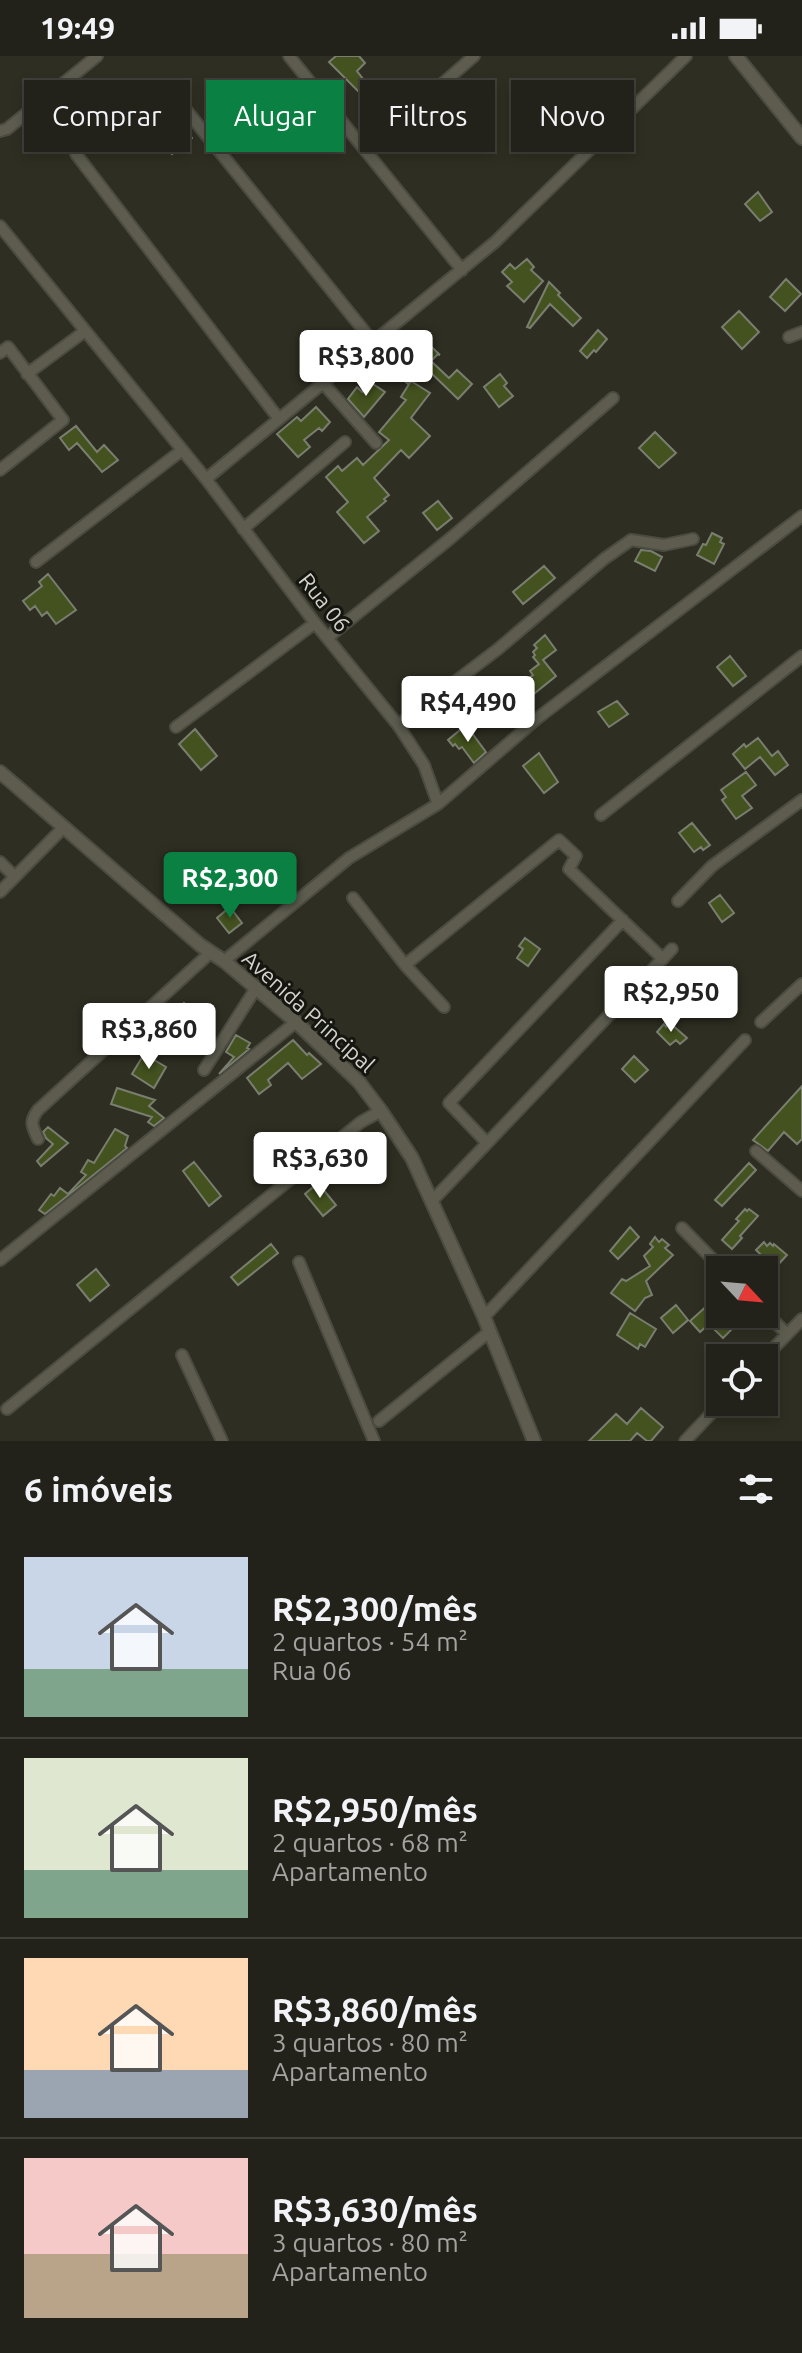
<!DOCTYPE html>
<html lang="pt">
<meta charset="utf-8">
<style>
:root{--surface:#23221a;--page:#2b2a23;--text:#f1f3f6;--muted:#a3a4a2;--line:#403f39;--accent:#0b8043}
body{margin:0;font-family:Ubuntu,sans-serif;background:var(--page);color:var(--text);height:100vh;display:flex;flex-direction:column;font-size:30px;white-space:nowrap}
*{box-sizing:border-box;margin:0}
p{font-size:26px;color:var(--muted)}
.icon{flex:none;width:44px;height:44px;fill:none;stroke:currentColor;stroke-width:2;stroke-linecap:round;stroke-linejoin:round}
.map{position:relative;height:1385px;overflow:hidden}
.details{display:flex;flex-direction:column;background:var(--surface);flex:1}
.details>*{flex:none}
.guide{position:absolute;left:24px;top:24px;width:754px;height:72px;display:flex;gap:16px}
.needle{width:52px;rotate:116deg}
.fabs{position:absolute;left:706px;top:1200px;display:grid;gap:16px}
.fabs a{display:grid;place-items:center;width:72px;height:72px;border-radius:0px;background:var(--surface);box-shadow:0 4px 12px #0003,0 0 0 2px var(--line);font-size:40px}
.price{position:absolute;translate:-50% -68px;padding:0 18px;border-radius:8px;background:#fff;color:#222;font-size:26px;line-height:52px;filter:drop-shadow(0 2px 4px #0008)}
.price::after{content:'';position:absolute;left:50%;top:48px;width:24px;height:18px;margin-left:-12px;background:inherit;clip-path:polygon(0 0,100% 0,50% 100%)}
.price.active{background:var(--accent);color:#fff}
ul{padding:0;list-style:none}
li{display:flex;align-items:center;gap:24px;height:200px;padding:0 24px}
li+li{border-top:2px solid var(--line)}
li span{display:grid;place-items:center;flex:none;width:224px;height:160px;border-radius:0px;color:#555}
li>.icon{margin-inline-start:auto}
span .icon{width:96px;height:96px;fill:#fffc;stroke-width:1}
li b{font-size:34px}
h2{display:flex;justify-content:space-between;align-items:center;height:96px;padding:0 24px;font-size:34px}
.pill{padding:0 28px;border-radius:0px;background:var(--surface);box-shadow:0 4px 12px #0003,0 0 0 2px var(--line);font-size:28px;line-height:72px}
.pill.active{background:var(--accent);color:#fff}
.status{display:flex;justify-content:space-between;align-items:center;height:56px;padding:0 40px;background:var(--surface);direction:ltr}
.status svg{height:22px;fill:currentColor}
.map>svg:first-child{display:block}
</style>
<div class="status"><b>19:49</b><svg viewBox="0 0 49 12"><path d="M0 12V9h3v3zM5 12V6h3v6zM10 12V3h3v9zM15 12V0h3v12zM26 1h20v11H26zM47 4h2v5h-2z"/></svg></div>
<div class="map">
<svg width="802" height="1385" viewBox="0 0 802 1385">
<rect width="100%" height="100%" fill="#2f2e22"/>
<path fill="#44521f" stroke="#797e71" stroke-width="2" d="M 336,0 L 359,0 L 365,7 L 357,15 L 370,32 L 373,30 L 389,38 L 395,44 L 381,58 L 329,6 Z
M 183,71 L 192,82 L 172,98 L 163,87 Z
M 758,136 L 772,156 L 760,165 L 745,148 Z
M 527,203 L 534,211 L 531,214 L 543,225 L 524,246 L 507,230 L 512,226 L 502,216 L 510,208 L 515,213 Z
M 786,223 L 801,238 L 785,255 L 770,241 Z
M 549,226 L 560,237 L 558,239 L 581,262 L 573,270 L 550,248 L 530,272 L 527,271 Z
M 739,255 L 759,276 L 742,293 L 722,271 Z
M 598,274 L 607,283 L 596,296 L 594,294 L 587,302 L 580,295 Z
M 416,276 L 440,299 L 438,298 L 431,305 L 449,322 L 457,314 L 472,328 L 458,343 L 425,311 L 413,297 L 418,292 L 405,288 Z
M 394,299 L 415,320 L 408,328 L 386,308 Z
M 500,318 L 507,327 L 504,330 L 513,340 L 499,351 L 484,331 Z
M 411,325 L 430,337 L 411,362 L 430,380 L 409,402 L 401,394 L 374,422 L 389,439 L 384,443 L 386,445 L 367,461 L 379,475 L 364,487 L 337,456 L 348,446 L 326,421 L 338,410 L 342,415 L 357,402 L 363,409 L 389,384 L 379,376 L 406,344 L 401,341 Z
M 370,326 L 385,336 L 364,361 L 348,343 L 357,331 L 362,336 Z
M 316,351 L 330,366 L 322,375 L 319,372 L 304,384 L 310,391 L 298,401 L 277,378 L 297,361 L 301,365 Z
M 76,370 L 97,396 L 104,389 L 118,404 L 102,416 L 77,387 L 69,394 L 60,382 Z
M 655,376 L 676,397 L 659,412 L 639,392 Z
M 438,445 L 452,462 L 437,474 L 423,457 Z
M 712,477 L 722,482 L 720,486 L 724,488 L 714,508 L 697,499 L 703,488 L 706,489 Z
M 641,494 L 651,495 L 662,501 L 655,515 L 635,505 Z
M 544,510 L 555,522 L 523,548 L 513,536 Z
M 48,518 L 76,554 L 56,568 L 47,556 L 42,560 L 35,550 L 30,554 L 23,545 L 42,530 L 39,526 Z
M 545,579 L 556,594 L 543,604 L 556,620 L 530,641 L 521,628 L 533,619 L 530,615 L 539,608 L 533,601 L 535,599 L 533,596 L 537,592 L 534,589 Z
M 730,600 L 746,620 L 733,630 L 717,611 Z
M 617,645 L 628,658 L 609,671 L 598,656 Z
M 466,669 L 486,696 L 474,707 L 462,691 L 459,693 L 455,688 L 453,690 L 448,684 Z
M 195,673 L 217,700 L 201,714 L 179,688 Z
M 758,682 L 772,700 L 778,695 L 788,709 L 775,719 L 760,701 L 745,713 L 733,698 L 744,688 L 746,691 Z
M 539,697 L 558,726 L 544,737 L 523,710 Z
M 746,716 L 756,729 L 742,740 L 752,752 L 736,763 L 722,744 L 726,741 L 721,734 Z
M 692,767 L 710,789 L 703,794 L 701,791 L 694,796 L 679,777 Z
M 720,839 L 734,857 L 722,866 L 709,847 Z
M 230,851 L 242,867 L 229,877 L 217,862 Z
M 525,882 L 540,893 L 528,910 L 517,902 L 523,893 L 519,890 Z
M 184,947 L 204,964 L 194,976 L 173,959 Z
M 670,967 L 687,982 L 680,988 L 676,984 L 670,989 L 657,976 L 664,968 L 666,971 Z
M 236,979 L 250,987 L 247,992 L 249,993 L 219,1018 L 234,1001 L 226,996 Z
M 293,984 L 307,999 L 309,997 L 321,1008 L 302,1023 L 288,1007 L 268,1024 L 271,1029 L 259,1038 L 247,1022 Z
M 144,998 L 166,1011 L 154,1032 L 132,1018 Z
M 634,1000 L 648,1014 L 635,1026 L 622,1013 Z
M 802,1030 L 802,1083 L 797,1088 L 784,1076 L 768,1095 L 753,1084 Z
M 117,1032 L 155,1044 L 149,1050 L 164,1062 L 154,1070 L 148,1066 L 152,1061 L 111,1048 Z
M 48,1071 L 68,1087 L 41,1110 L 37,1105 L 53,1088 L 46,1082 L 43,1076 Z
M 115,1073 L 128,1080 L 125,1090 L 127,1092 L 45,1158 L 39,1154 L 51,1138 L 54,1140 L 60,1132 L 68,1138 L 86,1119 L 81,1116 L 88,1104 L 94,1107 Z
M 194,1106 L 221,1140 L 209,1150 L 183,1115 Z
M 749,1107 L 756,1114 L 722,1150 L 715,1144 Z
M 318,1127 L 336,1149 L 323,1160 L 305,1138 Z
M 745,1153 L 747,1155 L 749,1153 L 758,1160 L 740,1180 L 742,1182 L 732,1193 L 722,1184 L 739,1165 L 736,1163 Z
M 630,1171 L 639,1181 L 618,1203 L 610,1195 Z
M 655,1181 L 659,1186 L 662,1183 L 669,1189 L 665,1192 L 673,1199 L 646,1225 L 652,1239 L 645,1242 L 635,1255 L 611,1237 L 622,1223 L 626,1225 L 650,1210 L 644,1200 L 653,1191 L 650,1188 Z
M 764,1186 L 767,1190 L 770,1187 L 773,1190 L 774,1188 L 787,1199 L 775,1212 L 756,1194 Z
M 271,1188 L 278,1197 L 238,1229 L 231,1221 Z
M 96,1213 L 109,1229 L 90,1245 L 77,1229 Z
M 709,1248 L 732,1273 L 723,1282 L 709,1268 L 700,1276 L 690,1265 Z
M 676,1249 L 688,1264 L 673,1277 L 661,1262 Z
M 630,1257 L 656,1273 L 645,1291 L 640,1288 L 638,1293 L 617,1279 Z
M 641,1352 L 663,1371 L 651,1385 L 647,1385 L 637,1377 L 630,1385 L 589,1385 L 616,1358 L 627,1368 Z"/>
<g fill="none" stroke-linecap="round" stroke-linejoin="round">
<g stroke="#4c4b41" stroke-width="14">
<path id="minor" d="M 289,0 L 462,214
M 166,29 L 373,286
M 402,63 L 474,0
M 0,75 L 7,73 L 97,0
M 76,98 L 279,363
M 0,170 L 206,423 L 315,567 L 398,669 L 424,709 L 438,748 L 349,802 L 224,905
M 789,281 L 802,276
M 0,297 L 8,291 L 63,364 L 0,414
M 27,318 L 85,275
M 323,327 L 376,387
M 206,423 L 495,186 L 686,0
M 243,473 L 345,386
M 36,506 L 181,395
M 327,582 L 452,481 L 613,342
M 398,669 L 498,593 L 604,503 L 631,484 L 664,489 L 693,483
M 176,671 L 315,567
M 438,748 L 539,661 L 802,460
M 601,759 L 802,600
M 0,806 L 15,821
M 0,836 L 64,771
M 353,842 L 405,909 L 444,951
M 678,845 L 712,810 L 802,744
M 405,909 L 559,784 L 576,800 L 569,813 L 663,903
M 761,966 L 802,928
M 204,1014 L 256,932
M 38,1083 C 32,1070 29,1066 38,1054 L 210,897
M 487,1087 L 449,1047 L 623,864
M 756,1095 L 802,1135
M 432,1145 L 672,893
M 682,1172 L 723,1214
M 0,1204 L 296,966
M 299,1206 L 374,1385
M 764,1255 L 787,1278
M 484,1261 L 745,984
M 182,1299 L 222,1385
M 764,1302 L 802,1263
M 7,1353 L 361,1066 L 381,1055
M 379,1365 L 489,1276
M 685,1385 L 722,1346"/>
</g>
<g stroke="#4c4b41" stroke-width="16">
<path id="tertiary" d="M 736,0 L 802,82
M 0,716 L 200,889 L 224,905 L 296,966 L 359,1026 L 381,1055 L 412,1102 L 484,1261 L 534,1385"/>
</g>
<use href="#minor" stroke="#5d5c4f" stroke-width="10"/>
<use href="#tertiary" stroke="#5d5c4f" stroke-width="12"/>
</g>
<g text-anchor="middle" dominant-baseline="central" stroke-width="6" stroke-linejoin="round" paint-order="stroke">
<g font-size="22" fill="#d3d2cb" stroke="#161611">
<text transform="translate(325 546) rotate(52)">Rua 06</text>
<text transform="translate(309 955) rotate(42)">Avenida Principal</text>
</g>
</g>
</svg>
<div class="fabs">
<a><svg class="needle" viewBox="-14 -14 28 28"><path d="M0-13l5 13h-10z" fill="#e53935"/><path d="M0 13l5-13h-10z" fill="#a3a4a2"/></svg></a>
<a><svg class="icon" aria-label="locate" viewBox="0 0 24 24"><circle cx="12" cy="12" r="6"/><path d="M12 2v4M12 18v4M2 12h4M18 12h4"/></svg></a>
</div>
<b class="price" style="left:366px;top:342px">R$3,800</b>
<b class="price" style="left:468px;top:688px">R$4,490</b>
<b class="price active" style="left:230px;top:864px">R$2,300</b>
<b class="price" style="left:671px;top:978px">R$2,950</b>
<b class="price" style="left:149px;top:1015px">R$3,860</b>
<b class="price" style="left:320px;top:1144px">R$3,630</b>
<div class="guide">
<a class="pill">Comprar</a>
<a class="pill active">Alugar</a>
<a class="pill">Filtros</a>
<a class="pill">Novo</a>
</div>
</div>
<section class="details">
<h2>6 imóveis<svg class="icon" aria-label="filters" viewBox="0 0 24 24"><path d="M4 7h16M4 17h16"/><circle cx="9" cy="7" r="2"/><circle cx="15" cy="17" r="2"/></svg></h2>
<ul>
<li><span style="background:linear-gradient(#c9d6e8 70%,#7fa58c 0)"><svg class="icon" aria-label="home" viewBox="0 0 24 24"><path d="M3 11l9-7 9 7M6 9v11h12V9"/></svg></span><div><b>R$2,300/mês</b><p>2 quartos · 54 m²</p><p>Rua 06</p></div></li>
<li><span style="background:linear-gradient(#dfe7d0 70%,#7fa58c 0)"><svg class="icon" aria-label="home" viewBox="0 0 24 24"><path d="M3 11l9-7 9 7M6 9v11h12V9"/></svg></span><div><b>R$2,950/mês</b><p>2 quartos · 68 m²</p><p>Apartamento</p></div></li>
<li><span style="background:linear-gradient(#ffd9b3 70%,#9aa5b1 0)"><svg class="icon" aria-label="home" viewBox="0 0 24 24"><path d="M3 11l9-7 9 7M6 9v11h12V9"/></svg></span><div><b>R$3,860/mês</b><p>3 quartos · 80 m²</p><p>Apartamento</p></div></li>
<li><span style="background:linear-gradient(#f6c9c9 60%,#b9a48a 0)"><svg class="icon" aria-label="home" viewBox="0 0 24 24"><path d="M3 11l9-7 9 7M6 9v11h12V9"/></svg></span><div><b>R$3,630/mês</b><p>3 quartos · 80 m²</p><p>Apartamento</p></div></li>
</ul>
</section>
